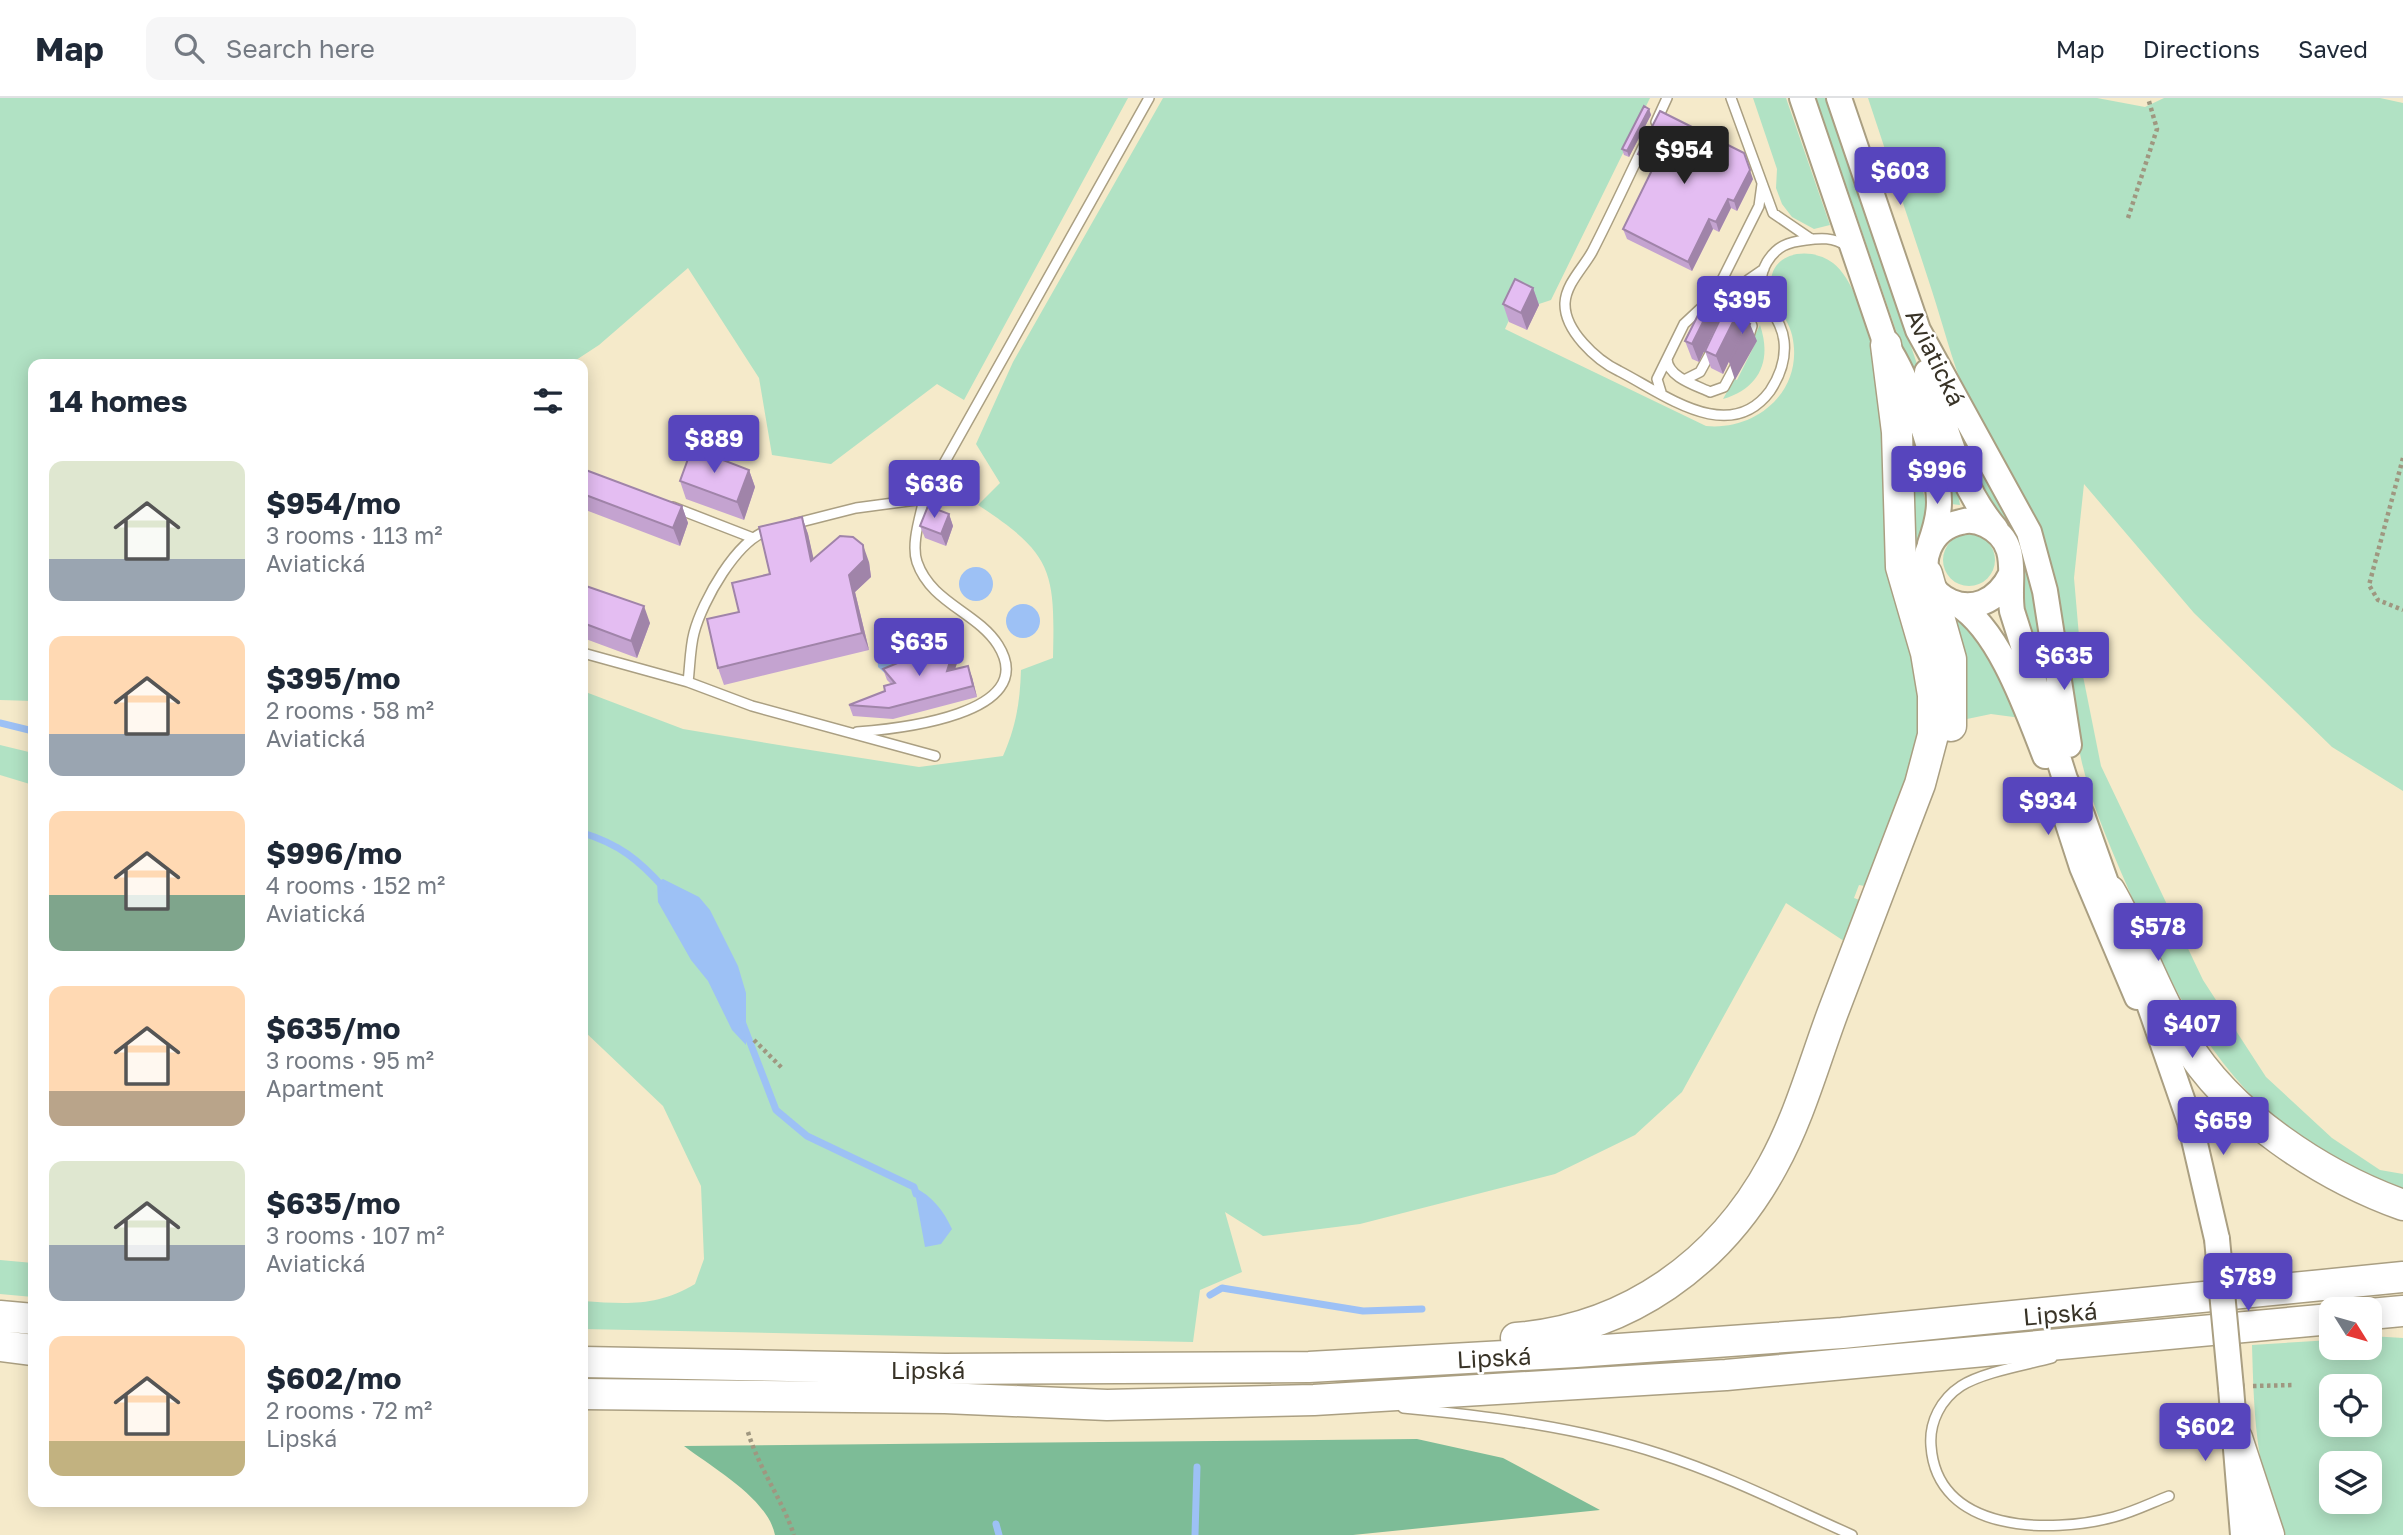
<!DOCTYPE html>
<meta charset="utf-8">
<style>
:root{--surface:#fff;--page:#f6f6f7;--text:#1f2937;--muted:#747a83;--line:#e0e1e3;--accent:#5745bd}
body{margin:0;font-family:"Golos Text",sans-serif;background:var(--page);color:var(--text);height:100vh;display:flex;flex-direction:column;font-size:26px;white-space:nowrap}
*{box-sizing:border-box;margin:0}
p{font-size:23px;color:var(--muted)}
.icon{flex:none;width:38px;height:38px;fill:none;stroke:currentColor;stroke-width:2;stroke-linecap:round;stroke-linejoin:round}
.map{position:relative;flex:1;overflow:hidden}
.panel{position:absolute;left:28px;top:261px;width:560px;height:1148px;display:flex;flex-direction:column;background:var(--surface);border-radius:14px;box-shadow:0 4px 18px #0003}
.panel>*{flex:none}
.needle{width:46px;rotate:127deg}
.buttons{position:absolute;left:2319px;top:1199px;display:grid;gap:14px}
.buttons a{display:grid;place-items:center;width:63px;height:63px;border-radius:14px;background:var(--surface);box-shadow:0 4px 18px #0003;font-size:35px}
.price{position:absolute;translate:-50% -60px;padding:0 16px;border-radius:7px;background:var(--accent);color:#fff;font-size:23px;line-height:46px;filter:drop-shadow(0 2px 4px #0008)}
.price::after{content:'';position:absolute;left:50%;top:42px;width:21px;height:16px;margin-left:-10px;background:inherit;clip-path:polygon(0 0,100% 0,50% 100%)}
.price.on{background:#222;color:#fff}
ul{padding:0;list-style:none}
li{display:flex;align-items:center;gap:21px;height:175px;padding:0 21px}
li span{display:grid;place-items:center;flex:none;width:196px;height:140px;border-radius:14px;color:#555}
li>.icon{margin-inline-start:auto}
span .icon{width:84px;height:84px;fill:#fffc;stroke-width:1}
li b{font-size:30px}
h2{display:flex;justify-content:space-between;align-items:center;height:84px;padding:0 21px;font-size:30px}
header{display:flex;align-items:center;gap:42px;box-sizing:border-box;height:98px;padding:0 35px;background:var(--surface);border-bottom:2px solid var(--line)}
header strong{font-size:33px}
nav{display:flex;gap:38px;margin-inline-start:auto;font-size:24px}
.search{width:490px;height:63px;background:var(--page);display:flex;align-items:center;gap:18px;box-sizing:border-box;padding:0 24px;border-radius:14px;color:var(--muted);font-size:26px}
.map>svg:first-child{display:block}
</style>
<header>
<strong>Map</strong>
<div class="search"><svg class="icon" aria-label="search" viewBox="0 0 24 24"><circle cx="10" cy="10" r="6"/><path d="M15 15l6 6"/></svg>Search here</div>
<nav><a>Map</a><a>Directions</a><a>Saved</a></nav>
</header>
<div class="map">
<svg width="2403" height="1437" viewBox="0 0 2403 1437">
<rect width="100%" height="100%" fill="#f5eaca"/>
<path fill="#b1e2c4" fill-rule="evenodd" d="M 0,0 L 1128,0 L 964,302 L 937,286 L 831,366 L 772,357 L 759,280 L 688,170 L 599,247 L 570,266 L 33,266 L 33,603 L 0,602 Z
M 1163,0 L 1650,0 L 1551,202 L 1539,206 L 1521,196 L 1505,231 L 1706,328 C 1757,333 1805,292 1792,237 C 1788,220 1773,207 1771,189 C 1768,153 1811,148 1833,165 C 1878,198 1896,392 1904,449 C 1912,512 1925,576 1922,639 C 1921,654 1912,671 1907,684 C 1895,719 1882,754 1870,789 L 1859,787 L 1854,800 L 1865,804 L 1850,847 L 1786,805 L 1682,994 L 1635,1037 L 1555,1076 L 1360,1126 L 1263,1138 L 1225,1114 L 1242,1174 L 1200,1192 L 1193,1244 L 583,1231 L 583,1203 C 626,1206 656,1209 695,1186 L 704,1161 L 701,1088 L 663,1008 L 583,932 L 583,593 L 683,631 L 791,649 L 919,669 L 1003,658 C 1016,629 1020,604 1021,572 L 1053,560 C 1055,473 1053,456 978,407 L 1000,385 L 976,346 L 1013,264 Z
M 1753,0 L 1786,0 L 1830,127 L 1814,131 L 1792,119 L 1782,106 L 1776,90 L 1777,71 Z
M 1816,0 L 1826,0 L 1955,377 L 1960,407 L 1951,406 L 1948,384 Z
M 1868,0 L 2097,0 L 2145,9 L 2164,0 L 2380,0 L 2403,5 L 2403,693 L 2332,649 L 2194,515 L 2084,386 L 2074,480 L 2082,573 L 2101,668 L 2203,882 L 2266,979 L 2332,1040 L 2380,1072 L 2403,1076 L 2403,1094 C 2254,1039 2193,940 2133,802 C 2114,757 2093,712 2082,665 C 2066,593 2068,517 2045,446 C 2028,392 1985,348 1965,295 C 1952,262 1943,227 1932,193 C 1911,128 1889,64 1868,0 Z
M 1760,227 C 1772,262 1760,290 1723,301 L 1734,281 L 1737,282 L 1756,244 L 1753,241 Z
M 1953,321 L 2005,404 L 2038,495 L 2047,586 L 2022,516 L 2019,443 L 1980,390 Z
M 1912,353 L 1927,408 L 1916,493 Z
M1943 462a26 26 0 1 1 52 0a26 26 0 1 1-52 0Z
M 1954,515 L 1976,531 L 2021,620 L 1991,616 L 1967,621 L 1961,617 Z
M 0,647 L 33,655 L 33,687 L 0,677 Z
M 0,1162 L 33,1165 L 33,1199 L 0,1196 Z
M 2370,1238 L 2403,1240 L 2403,1437 L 2284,1437 C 2255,1375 2254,1314 2252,1247 L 2331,1242 L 2331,1250 L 2370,1250 ZM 2331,1288 L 2370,1288 L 2370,1326 L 2331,1326 ZM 2331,1365 L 2370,1365 L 2370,1404 L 2331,1404 Z"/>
<path fill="#7dbc97" d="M 1417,1341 L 1503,1360 L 1600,1412 L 1353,1437 L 775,1437 C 768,1401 713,1370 684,1348 Z"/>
<path fill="#9dc1f5" d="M959 486a17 17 0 1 1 34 0a17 17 0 1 1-34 0Z
M1006 523a17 17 0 1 1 34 0a17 17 0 1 1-34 0Z
M 943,532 L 952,535 L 959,545 L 957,557 L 949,565 L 924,551 L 928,538 Z
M 891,544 L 899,544 L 908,551 L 903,576 L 887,577 L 878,569 L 877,555 Z
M 663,781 L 699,799 L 710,812 L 738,868 L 746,895 L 746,947 L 732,932 L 708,883 L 691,862 L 658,804 L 657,784 Z
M 914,1089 C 933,1099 943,1112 952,1131 L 941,1146 L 925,1149 Z"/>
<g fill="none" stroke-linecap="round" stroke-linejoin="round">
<path stroke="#9dc1f5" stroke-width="7" d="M 0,625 L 33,633
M 583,735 C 619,746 639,762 664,790
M 743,926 L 776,1012 L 807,1038 L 914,1089 L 916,1096
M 1210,1197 L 1222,1190 L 1363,1213 L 1422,1211
M 996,1426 L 999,1437
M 1195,1437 L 1197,1369"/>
<g stroke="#aa9f82" stroke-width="12">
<path id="service" d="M 1731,0 L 1773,115 L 1811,141
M 1656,24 L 1667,0
M 1643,49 C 1626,84 1610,119 1592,154 C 1583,170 1566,186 1565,205 C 1564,232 1596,262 1619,273 C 1664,296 1729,348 1770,293 C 1780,278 1786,261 1784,243 C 1781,213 1748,197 1767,164 C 1777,148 1788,144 1806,142 C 1820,140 1834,139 1846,148
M 1726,224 L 1740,196
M 1748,241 L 1752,228 L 1741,197 L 1748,182 L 1764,171
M 1667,261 C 1668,279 1695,287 1710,294 L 1724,289 L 1738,263
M 1686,281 L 1700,274 L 1712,252
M 1661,294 L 1657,281 L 1684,226 L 1714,198 L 1759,108 L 1762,86
M 673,409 L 753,440
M 793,426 L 856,410 L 924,401 L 1149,0
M 583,555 L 688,584 L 752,608 L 935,658
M 688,584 C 690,568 690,550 694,535 C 702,504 737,440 770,432
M 857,634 C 895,631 1042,617 998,547 C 977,514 931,505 917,464 C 911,446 920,420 924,401
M 2052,1260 C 2026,1267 1983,1274 1961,1288 C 1941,1301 1929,1324 1931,1348 C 1937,1435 2050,1436 2114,1419 C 2133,1414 2151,1405 2169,1398
M 1403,1310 C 1488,1318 1578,1329 1660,1356 C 1726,1377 1789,1409 1852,1437"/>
</g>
<g stroke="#aa9f82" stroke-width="28">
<path id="secondary" d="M 1802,0 L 1886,247 C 1908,279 1939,365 1939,404 C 1939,419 1935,432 1930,446
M 1839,0 L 1918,232 L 2029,434 L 2045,493 L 2069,647
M 1927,274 C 1946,328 1958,387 1996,431
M 2011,476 C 1981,537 1909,498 1929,450 C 1935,436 1946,427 1961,424 C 1970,421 1978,423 1986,427 C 2023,445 2007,481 2012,513 L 2065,681 L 2082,717 L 2115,810
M 1957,506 C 1999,531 2027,612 2045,658
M 2058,695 L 2082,769 L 2137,899
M 2139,877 L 2190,1024 L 2217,1141
M 2231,1290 L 2243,1437"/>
</g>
<g stroke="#aa9f82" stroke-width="33">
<path id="trunk" d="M 1927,476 L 1951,561 L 1951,628
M 2110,793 C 2138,841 2155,894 2184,942 C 2229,1017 2322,1078 2403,1107
M 2370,1216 L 2403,1213
M 0,1218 L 33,1221
M 1516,1240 C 1628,1231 1720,1165 1773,1067 C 1799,1020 1814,965 1833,914 C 1862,838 1891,762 1920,686 L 1933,637 L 1933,597 L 1926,555 L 1901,469 L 1897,334 L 1886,247
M 0,1248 L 33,1252
M 583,1264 L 945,1271 L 1309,1269 L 1576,1254 L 1842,1235 L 2403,1179
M 583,1296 L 945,1300 L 1107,1307 L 1314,1302 L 1726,1277 L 2331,1221
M 2237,1340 L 2269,1437"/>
</g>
<path stroke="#9f9780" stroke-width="4.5" stroke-dasharray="3.5 3.5" stroke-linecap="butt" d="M 2128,120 L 2157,31 L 2148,0
M 2403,360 L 2369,487 L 2378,502 L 2403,512
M 754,942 L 783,971
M 2253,1288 L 2295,1287
M 748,1334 C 759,1371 782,1401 794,1437"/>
<use href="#service" stroke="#fff" stroke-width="9"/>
<use href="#secondary" stroke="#fff" stroke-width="24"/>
<use href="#trunk" stroke="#fff" stroke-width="30"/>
<g stroke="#aa9f82" stroke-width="28" stroke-linecap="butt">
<path id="secondary-bridge" d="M 2217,1141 L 2231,1290"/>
</g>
<use href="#secondary-bridge" stroke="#fff" stroke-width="24"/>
</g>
<path fill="#c4a3d0" d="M 1649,11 L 1651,17 L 1629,59 L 1624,57 L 1622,51 Z
M 1638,56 L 1753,81 L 1737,113 L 1731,110 L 1719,134 L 1713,131 L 1692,173 L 1627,141 L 1623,131 L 1653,71 L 1642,65 Z
M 1533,190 L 1539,207 L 1527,232 L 1509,224 L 1503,206 Z
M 1712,206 L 1718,224 L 1699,264 L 1692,261 L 1685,243 Z
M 1736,218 L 1742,236 L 1723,276 L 1711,270 L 1705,253 Z
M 583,371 L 682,408 L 688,425 L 680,448 L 583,411 Z
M 749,372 L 755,389 L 744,422 L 686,401 L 680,383 Z
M 949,416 L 953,428 L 946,448 L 925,440 L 920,428 Z
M 802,419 L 808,436 L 813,461 L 869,464 L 871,479 L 855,494 L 869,552 L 724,587 L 718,570 L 739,514 L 770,476 Z
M 583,487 L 650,525 L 637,560 L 583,540 Z
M 953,554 L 957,565 L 955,571 L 972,579 L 977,599 L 893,621 L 853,618 L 849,607 L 885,593 L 891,586 L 887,582 L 883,571 L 934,556 Z"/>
<path fill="#a084a9" d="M 1649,11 L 1651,17 L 1629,59 L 1627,53 Z
M 1750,72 L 1753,81 L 1737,113 L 1734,103 Z
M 1728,101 L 1731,110 L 1719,134 L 1716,124 Z
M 1709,121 L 1713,131 L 1692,173 L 1688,164 Z
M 1533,190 L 1539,207 L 1527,232 L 1521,215 Z
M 1712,206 L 1718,224 L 1699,264 L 1692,246 Z
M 1736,218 L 1742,236 L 1723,276 L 1716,258 Z
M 1750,226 L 1757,243 L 1735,282 L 1729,264 Z
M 749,372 L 755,389 L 744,422 L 737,404 Z
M 682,408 L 688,425 L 680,448 L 673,430 Z
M 949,416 L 953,428 L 946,448 L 941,436 Z
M 802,419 L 808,436 L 818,480 L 811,463 Z
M 863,447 L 869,464 L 871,479 L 855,494 L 869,552 L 862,535 L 849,477 Z
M 644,508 L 650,525 L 637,560 L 631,543 Z
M 953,554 L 957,565 L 951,584 L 947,573 Z
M 968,568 L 972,579 L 977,599 L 973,588 Z"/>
<path fill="#e4bdf2" stroke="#a084a9" stroke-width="2" d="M 1644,8 L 1649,11 L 1627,53 L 1622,51 Z
M 1660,13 L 1744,55 L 1750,72 L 1734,103 L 1728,101 L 1716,124 L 1709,121 L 1688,164 L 1623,131 L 1656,64 L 1638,56 Z
M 1515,181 L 1533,190 L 1521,215 L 1503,206 Z
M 1705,203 L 1712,206 L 1692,246 L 1685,243 Z
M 1724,213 L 1736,218 L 1716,258 L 1705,253 Z
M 1748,225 L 1750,226 L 1729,264 Z
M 692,350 L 749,372 L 737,404 L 680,383 Z
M 583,371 L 682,408 L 673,430 L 583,396 Z
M 928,408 L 949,416 L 941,436 L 920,428 Z
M 802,419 L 811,463 L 840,438 L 853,439 L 863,447 L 864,462 L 849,477 L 862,535 L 718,570 L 707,521 L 739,514 L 732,485 L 770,476 L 759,429 Z
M 583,487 L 644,508 L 631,543 L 583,525 Z
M 911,537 L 934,556 L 953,554 L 947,573 L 968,568 L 973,588 L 889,610 L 849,607 L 885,593 L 884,588 L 895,585 L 883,571 L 900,564 Z"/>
<g text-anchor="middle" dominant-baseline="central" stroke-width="5" stroke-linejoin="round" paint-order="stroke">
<g font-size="24" fill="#383327" stroke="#fff">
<text transform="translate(1936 259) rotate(64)">Aviatická</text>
<text transform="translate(2060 1215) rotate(-5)">Lipská</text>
<text transform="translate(1494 1259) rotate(-3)">Lipská</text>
<text x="928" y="1271">Lipská</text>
</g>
</g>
</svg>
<div class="buttons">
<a><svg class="needle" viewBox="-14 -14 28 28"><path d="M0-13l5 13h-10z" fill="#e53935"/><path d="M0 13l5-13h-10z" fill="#747a83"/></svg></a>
<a><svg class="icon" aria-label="locate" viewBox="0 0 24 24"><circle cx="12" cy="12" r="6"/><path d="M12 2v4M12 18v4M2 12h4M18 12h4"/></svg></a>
<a><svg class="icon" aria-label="layers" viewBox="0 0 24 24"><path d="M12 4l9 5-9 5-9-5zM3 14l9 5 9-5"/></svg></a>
</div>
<b class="price on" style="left:1684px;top:88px">$954</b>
<b class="price" style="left:1900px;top:109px">$603</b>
<b class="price" style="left:1742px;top:238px">$395</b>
<b class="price" style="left:714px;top:377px">$889</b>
<b class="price" style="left:1937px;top:408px">$996</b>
<b class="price" style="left:934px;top:422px">$636</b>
<b class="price" style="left:919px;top:580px">$635</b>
<b class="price" style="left:2064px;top:594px">$635</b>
<b class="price" style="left:2048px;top:739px">$934</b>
<b class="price" style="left:2158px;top:865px">$578</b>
<b class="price" style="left:2192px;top:962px">$407</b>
<b class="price" style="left:2223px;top:1059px">$659</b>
<b class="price" style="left:2248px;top:1215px">$789</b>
<b class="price" style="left:2205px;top:1365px">$602</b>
<section class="panel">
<h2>14 homes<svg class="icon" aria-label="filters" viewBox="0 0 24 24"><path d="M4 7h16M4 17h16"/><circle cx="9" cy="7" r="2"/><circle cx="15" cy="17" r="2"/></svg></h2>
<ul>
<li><span style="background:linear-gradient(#dfe7d0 70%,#9aa5b1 0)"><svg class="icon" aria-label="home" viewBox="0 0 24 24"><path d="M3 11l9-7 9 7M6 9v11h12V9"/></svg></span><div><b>$954/mo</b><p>3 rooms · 113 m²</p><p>Aviatická</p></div></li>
<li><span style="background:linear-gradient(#ffd9b3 70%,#9aa5b1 0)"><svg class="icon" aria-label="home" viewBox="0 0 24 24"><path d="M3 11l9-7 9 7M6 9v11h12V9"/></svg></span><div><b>$395/mo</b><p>2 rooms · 58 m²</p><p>Aviatická</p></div></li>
<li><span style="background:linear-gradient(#ffd9b3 60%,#7fa58c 0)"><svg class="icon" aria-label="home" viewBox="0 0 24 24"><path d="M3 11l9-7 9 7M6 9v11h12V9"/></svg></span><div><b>$996/mo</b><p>4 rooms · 152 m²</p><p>Aviatická</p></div></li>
<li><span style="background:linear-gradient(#ffd9b3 75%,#b9a48a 0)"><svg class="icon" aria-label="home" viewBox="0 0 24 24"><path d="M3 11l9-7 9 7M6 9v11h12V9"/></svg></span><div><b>$635/mo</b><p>3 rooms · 95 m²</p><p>Apartment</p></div></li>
<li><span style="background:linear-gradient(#dfe7d0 60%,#9aa5b1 0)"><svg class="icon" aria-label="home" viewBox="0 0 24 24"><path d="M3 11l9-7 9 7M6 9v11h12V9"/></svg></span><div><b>$635/mo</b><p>3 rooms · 107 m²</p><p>Aviatická</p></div></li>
<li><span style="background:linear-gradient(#ffd9b3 75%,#c2b280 0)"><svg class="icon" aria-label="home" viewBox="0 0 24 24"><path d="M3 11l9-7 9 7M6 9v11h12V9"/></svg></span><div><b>$602/mo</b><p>2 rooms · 72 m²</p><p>Lipská</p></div></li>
</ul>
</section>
</div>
